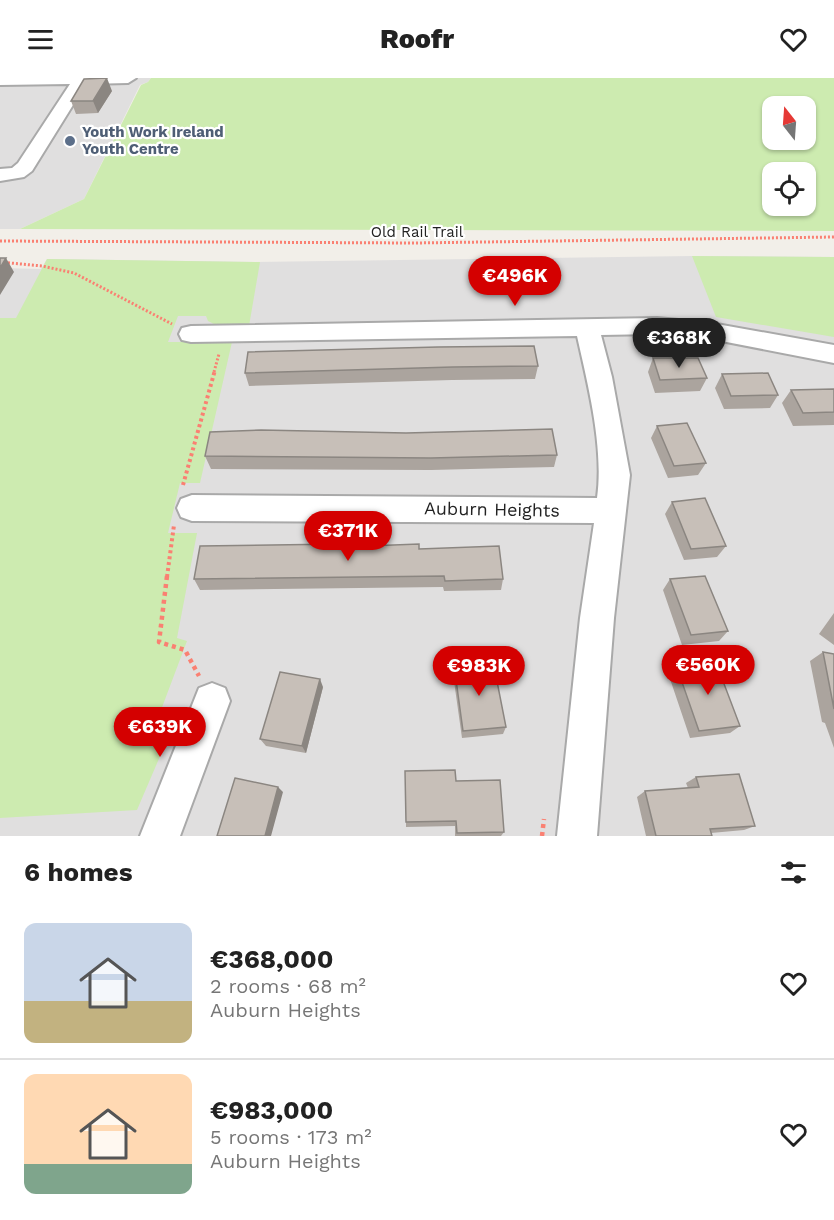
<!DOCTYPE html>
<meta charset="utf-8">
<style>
:root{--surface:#fff;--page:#f2f2f2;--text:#222;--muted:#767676;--line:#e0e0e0;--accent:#d40000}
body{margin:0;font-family:"Work Sans",sans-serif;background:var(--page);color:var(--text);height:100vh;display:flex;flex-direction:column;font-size:22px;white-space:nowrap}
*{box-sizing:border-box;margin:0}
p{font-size:20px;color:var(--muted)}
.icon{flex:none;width:33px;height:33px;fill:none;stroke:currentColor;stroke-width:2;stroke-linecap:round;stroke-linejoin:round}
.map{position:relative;height:758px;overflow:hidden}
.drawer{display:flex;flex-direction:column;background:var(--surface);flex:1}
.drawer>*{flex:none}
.needle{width:39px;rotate:343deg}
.buttons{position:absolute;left:762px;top:18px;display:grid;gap:12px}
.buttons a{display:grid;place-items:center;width:54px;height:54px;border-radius:12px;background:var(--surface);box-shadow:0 2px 4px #0004;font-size:30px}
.price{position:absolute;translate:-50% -51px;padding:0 14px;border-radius:21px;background:var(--accent);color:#fff;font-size:20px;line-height:39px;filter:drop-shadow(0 2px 3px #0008)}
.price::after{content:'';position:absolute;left:50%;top:36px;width:18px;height:14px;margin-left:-9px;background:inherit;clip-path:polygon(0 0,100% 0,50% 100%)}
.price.selected{background:#222;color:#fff}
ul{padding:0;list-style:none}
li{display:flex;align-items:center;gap:18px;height:150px;padding:0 24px}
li+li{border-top:2px solid var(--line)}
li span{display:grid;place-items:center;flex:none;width:168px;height:120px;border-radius:12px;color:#555}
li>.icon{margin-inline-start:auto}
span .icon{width:72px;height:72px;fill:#fffc;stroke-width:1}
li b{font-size:26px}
h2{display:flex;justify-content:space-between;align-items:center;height:72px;padding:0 24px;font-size:26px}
header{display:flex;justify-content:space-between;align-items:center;height:78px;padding:0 24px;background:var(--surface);font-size:27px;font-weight:800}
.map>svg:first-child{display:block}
</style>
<header><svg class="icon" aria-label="menu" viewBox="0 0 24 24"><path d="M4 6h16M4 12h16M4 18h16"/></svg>Roofr<svg class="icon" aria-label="heart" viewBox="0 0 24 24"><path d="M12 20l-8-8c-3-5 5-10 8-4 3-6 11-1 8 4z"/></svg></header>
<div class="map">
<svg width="834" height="758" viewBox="0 0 834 758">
<rect width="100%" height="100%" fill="#f2efe9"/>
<path fill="#e0dfdf" d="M 0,0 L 151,0 L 148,4 L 140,7 L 84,121 L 20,151 L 0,151 Z
M 692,178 L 834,179 L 834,758 L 0,758 L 0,190 L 41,191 L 47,181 L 254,184 Z"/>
<path fill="#cdebb0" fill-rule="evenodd" d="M 151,0 L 834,0 L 834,153 L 20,151 L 84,121 L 141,7 L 148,4 ZM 806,28 L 806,62 L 772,62 L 772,28 ZM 806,94 L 806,128 L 772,128 L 772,94 Z
M 692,178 L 834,179 L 834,259 L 716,239 Z
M 47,181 L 260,184 L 249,248 L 218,248 L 208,243 L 206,238 L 178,238 L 168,264 L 232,264 L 200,405 L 180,405 L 168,455 L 197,455 L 177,560 L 187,563 L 161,632 L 167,662 L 137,732 L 0,740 L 0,240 L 16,240 Z"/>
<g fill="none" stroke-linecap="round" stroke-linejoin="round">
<g stroke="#a9a9a9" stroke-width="4">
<path id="street" d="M 0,0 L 136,0 L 128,5 L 86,6 L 32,93 L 24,99 L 0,103 L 0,91 L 12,90 L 18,85 L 70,6 L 0,7 Z
M 657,240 L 711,245 L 834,267 L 834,285 L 711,261 L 657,256 L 601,257 L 612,299 L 630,397 L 614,540 L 597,758 L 557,758 L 580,540 L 594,445 L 192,443 L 181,439 L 177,430 L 181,421 L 192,417 L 597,420 C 604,370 588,307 577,258 L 191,264 L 182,262 L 179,256 L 182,250 L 191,248 Z
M 212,605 L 225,610 L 230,623 L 180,758 L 140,758 L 199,610 Z"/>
</g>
<path stroke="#fa8072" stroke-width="3" stroke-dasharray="2 2" stroke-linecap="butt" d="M 0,163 L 414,165 L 834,159
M 0,184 L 42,188 L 74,195 L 172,246
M 214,294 L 219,276"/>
<path stroke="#fa8072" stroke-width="4" stroke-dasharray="3 3" stroke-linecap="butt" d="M 183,407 L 215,292
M 167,499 L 174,447"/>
<path stroke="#fa8072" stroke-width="4.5" stroke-dasharray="4 4" stroke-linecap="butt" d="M 167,498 L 159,564 L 185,572 L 199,598
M 542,758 L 544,741"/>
<use href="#street" fill="#fff" fill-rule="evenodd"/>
</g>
<path fill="#aba49e" d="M 112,13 L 98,35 L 76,36 L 71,23 Z
M 438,269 L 538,288 L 535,301 L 452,302 L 249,308 L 245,295 Z
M 653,280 L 707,300 L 700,313 L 655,315 L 648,294 Z
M 722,296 L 778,317 L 770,330 L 724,331 L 715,310 Z
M 834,311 L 834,347 L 793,348 L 782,325 L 791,312 Z
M 657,348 L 706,385 L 698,397 L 668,400 L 651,360 Z
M 557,377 L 554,389 L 431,392 L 211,391 L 205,378 Z
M 672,424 L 726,468 L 717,479 L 684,482 L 665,436 Z
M 341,466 L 342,469 L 419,471 L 503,501 L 501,512 L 444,513 L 443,509 L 200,512 L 194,501 Z
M 670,501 L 728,553 L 719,563 L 682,567 L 663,512 Z
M 834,535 L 834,567 L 819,556 Z
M 823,574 L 834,576 L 834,670 L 825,645 L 822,644 L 810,583 Z
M 454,587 L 506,649 L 503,656 L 462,660 L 453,596 Z
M 676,587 L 740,648 L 730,655 L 690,660 L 668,595 Z
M 323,609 L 306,675 L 266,668 L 260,661 Z
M 696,699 L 755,748 L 744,752 L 711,755 L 712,758 L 646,758 L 637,719 L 645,713 L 688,710 L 686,705 Z
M 456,703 L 504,754 L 501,758 L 455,758 L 455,748 L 406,749 L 406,744 Z"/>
<path fill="#8b8681" d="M 107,0 L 112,13 L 98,35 L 93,23 Z
M 6,180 L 14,194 L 0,217 L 0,190 Z
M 320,601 L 323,609 L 306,675 L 302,668 Z
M 278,709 L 283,714 L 271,758 L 265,758 Z"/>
<path fill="#c7bfb8" stroke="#8b8681" stroke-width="1.5" d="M 107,0 L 93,23 L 71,23 L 84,1 Z
M 0,180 L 6,180 L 0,190 Z
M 534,268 L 538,288 L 453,289 L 245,295 L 248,274 L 438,269 Z
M 653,280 L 698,280 L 707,300 L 660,302 Z
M 768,295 L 778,317 L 731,318 L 722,296 Z
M 834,311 L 834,334 L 803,335 L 791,312 Z
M 687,345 L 706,385 L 674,388 L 657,348 Z
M 552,351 L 557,377 L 431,380 L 205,378 L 210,354 L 261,352 L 406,355 Z
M 705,420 L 726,468 L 691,471 L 672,424 Z
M 341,466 L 341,469 L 419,466 L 419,471 L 499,468 L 503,501 L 445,503 L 444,498 L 194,501 L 200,468 Z
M 705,498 L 728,553 L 691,557 L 670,501 Z
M 823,574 L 834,576 L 834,631 Z
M 715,582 L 740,648 L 699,653 L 676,587 Z
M 493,583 L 506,649 L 463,653 L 454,587 Z
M 280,594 L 320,601 L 302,668 L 260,661 Z
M 455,692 L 456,703 L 500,702 L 504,754 L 457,755 L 456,743 L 406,744 L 405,693 Z
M 739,696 L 755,748 L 710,751 L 712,758 L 656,758 L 645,713 L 699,709 L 696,699 Z
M 235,700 L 278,709 L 265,758 L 217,758 Z"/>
<circle fill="#5c6f8a" stroke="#fff" stroke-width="2" cx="70" cy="63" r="6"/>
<g text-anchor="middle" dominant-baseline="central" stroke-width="4.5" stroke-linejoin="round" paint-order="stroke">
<g font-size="15" font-weight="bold" fill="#4e5e75" stroke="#fff" text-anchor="start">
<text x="82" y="54">Youth Work Ireland<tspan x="82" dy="17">Youth Centre</tspan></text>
</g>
<g font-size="15" fill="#222" stroke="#fff">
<text x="417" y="154">Old Rail Trail</text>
</g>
<g font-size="18" fill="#222" stroke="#fff">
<text transform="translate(492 431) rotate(1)">Auburn Heights</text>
</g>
</g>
</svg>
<div class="buttons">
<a><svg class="needle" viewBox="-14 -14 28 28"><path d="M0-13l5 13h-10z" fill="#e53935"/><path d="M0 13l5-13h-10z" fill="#767676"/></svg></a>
<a><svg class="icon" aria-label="locate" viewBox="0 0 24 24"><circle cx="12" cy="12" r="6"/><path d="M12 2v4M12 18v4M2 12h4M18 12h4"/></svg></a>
</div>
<b class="price" style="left:515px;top:229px">€496K</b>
<b class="price selected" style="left:679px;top:291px">€368K</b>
<b class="price" style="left:348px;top:484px">€371K</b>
<b class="price" style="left:708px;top:618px">€560K</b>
<b class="price" style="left:479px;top:619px">€983K</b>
<b class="price" style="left:160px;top:680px">€639K</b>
</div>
<section class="drawer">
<h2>6 homes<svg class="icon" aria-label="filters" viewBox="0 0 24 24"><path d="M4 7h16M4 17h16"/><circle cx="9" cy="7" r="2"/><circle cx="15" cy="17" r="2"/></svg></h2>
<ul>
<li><span style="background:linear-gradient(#c9d6e8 65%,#c2b280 0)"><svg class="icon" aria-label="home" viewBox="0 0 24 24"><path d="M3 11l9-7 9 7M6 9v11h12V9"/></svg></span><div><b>€368,000</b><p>2 rooms · 68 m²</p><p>Auburn Heights</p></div><svg class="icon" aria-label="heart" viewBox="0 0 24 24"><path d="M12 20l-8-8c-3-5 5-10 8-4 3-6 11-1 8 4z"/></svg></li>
<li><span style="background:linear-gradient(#ffd9b3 75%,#7fa58c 0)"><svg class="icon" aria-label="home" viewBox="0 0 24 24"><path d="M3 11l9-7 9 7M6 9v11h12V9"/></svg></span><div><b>€983,000</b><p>5 rooms · 173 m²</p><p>Auburn Heights</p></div><svg class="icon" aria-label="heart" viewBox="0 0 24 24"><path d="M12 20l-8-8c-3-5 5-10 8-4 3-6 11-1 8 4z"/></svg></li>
</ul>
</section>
